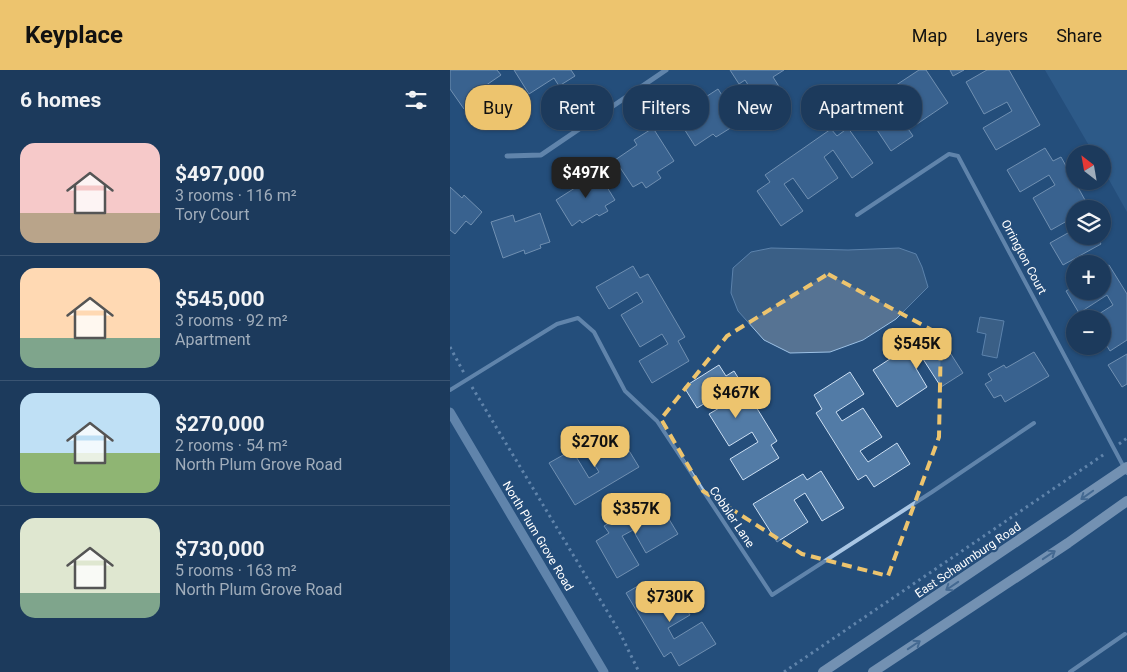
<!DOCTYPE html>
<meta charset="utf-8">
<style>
:root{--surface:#1c3a5c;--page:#294565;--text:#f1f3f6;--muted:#a0adbb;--line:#3a5472;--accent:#edc46e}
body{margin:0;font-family:Roboto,sans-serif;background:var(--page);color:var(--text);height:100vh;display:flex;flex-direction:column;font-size:19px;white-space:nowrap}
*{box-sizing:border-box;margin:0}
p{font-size:16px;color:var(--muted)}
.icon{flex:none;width:28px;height:28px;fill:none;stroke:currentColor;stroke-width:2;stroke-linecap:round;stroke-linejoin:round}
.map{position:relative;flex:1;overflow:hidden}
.sheet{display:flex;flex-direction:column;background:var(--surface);width:450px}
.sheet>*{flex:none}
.hud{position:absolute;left:15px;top:15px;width:475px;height:45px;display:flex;gap:10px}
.needle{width:32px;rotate:329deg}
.controls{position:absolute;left:616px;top:75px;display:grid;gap:10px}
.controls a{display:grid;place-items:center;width:45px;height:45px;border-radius:50%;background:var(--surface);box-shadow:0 1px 4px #0004,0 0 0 1px var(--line);font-size:25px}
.price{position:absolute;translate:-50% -42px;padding:0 11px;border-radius:10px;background:var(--accent);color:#111;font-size:16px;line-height:32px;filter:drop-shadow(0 1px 2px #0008)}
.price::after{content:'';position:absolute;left:50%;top:30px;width:15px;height:11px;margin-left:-8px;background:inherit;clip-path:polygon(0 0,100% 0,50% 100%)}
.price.selected{background:#222;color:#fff}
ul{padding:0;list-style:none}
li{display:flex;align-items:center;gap:15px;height:125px;padding:0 20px}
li+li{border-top:1px solid var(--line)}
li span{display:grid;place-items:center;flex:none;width:140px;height:100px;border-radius:15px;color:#555}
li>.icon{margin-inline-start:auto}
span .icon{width:60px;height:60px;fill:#fffc;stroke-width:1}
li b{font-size:21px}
h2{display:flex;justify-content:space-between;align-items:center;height:60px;padding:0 20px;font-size:21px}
.chip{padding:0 18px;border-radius:20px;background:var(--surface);box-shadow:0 1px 4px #0004,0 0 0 1px var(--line);font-size:18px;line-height:45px}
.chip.selected{background:var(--accent);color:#111}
header{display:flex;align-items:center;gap:30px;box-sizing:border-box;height:70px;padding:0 25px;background:var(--accent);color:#111}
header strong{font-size:24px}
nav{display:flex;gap:28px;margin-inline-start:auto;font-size:18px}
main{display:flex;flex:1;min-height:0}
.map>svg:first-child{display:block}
</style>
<header>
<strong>Keyplace</strong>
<nav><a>Map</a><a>Layers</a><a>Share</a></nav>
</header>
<main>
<section class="sheet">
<h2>6 homes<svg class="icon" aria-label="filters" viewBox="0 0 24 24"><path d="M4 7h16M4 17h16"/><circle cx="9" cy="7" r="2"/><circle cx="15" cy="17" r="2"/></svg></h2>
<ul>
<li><span style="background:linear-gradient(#f6c9c9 70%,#b9a48a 0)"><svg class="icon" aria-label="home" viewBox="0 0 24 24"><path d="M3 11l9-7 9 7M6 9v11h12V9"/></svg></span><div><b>$497,000</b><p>3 rooms · 116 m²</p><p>Tory Court</p></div></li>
<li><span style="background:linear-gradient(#ffd9b3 70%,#7fa58c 0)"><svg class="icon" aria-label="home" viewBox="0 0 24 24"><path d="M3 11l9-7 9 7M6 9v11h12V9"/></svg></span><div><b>$545,000</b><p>3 rooms · 92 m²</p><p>Apartment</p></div></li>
<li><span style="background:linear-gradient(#bfe0f5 60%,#8fb573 0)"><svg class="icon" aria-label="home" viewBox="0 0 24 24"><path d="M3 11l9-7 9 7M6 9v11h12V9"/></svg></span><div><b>$270,000</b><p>2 rooms · 54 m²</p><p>North Plum Grove Road</p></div></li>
<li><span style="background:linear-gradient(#dfe7d0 75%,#7fa58c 0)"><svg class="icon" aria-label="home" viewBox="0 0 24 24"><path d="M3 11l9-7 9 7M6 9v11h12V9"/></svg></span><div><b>$730,000</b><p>5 rooms · 163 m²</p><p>North Plum Grove Road</p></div></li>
</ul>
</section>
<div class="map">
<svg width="677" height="602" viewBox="0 0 677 602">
<rect width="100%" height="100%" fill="#254e7b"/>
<path fill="#396898" d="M 595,0 L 677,0 L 677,142 L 653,99 L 652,84 L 644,84 Z"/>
<path fill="#567393" stroke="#9dc1e5" d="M 321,178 L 398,180 L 449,178 L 466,184 L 472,197 L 478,217 L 446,249 L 413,270 L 380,282 L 340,283 L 314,270 L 288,241 L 281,223 L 283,198 L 301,182 Z
M 530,247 L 554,251 L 547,288 L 532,285 L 536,264 L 527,262 Z"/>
<path fill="#527ba6" stroke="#ccdff3" d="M 0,0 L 47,0 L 51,5 L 29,20 L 32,26 L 14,39 L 0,19 Z
M 64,0 L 121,0 L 125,6 L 109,16 L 104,8 L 79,24 Z
M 280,0 L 334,0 L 323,7 L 330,18 L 321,24 L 316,16 L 304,24 L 295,10 L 289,14 Z
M 469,0 L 476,0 L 498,33 L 467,54 L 453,32 L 444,38 L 463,66 L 441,81 L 417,45 L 430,37 L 425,29 Z
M 500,0 L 514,0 L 503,6 Z
M 537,0 L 559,0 L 590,55 L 546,80 L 533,58 L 562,41 L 557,32 L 534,44 L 516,12 Z
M 268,19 L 286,47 L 278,51 L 282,57 L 266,67 L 263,64 L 245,76 L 224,43 L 243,30 L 245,34 Z
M 203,58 L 224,91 L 207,102 L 211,108 L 196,118 L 192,112 L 183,117 L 165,90 L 187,75 L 184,70 Z
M 398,58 L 423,93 L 402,108 L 383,80 L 374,87 L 388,108 L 358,129 L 343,108 L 334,114 L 353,141 L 331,156 L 307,121 L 320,112 L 315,105 L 381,59 L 387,66 Z
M 595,78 L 603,91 L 611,87 L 640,139 L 625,139 L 625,149 L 624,147 L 601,160 L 583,128 L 605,115 L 599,105 L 570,122 L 557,100 Z
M 145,98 L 165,130 L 155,136 L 158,141 L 149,146 L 147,144 L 132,153 L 130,150 L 122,156 L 106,130 L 128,116 L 125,111 Z
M 0,117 L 12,128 L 14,125 L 32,142 L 21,155 L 16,151 L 5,164 L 0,160 Z
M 90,143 L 100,172 L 90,175 L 91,178 L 75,184 L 74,180 L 53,188 L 41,152 L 63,145 L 65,152 Z
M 625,159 L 625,166 L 646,166 L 651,174 L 613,195 L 600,173 Z
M 659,195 L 677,224 L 677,270 L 660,281 L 652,268 L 652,249 L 641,249 L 663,235 L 657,225 L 629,243 L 616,221 L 625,216 L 625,221 L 652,221 L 652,199 Z
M 183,196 L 190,208 L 198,204 L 235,267 L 228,271 L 239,291 L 202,313 L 189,291 L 218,274 L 212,264 L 190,277 L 171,245 L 193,232 L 187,222 L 159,239 L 146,217 Z
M 490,267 L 513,303 L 491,317 L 473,289 L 464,295 L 477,317 L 447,337 L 423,300 L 472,268 L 477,275 Z
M 584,282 L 599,306 L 555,332 L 551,325 L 544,328 L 535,314 L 542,310 L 538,304 L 554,295 L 556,298 Z
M 677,284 L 677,314 L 672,317 L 658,295 Z
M 269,295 L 276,306 L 284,301 L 327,371 L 321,375 L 329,388 L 293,410 L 280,389 L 308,372 L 302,362 L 279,376 L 259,344 L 281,331 L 275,321 L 247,338 L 234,317 Z
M 400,302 L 414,324 L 386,342 L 392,351 L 413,338 L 432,367 L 410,381 L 418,392 L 447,373 L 460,394 L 424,417 L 416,405 L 408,410 L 366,343 L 372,339 L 364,325 Z
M 167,361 L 189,397 L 125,435 L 99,393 L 122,380 L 139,408 L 149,402 L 135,380 Z
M 371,401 L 394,438 L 372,451 L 355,423 L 344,430 L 358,452 L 327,472 L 303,434 L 353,404 L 357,410 Z
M 205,426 L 228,464 L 196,483 L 183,460 L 172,466 L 189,495 L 167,508 L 146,471 L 159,463 L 154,456 Z
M 193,513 L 201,526 L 221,514 L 240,545 L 218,558 L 224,569 L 252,552 L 266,574 L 229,596 L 221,582 L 214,587 L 176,523 Z"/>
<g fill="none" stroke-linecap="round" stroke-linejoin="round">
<path stroke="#a9c6e4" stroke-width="3" stroke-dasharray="2.5 4" stroke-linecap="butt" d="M 0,277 L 14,303
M 22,317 L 169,561 L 189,602
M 669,374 L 677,368
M 334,602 L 656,383"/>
<path stroke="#a9c6e4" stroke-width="4" d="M 407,145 L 499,84 L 508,86 L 677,403
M 0,320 L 107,254 L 128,248 L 144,262 L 175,321 L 207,351 L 322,525 L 482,422 L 584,353
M 620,602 L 675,564"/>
<path stroke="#a9c6e4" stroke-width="5" d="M 57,86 L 91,85 L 216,0"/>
<path stroke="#a9c6e4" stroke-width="9" d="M 0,342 L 154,602"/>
<path stroke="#d2e2f4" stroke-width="10" d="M 373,602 L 677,397
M 423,602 L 618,473 L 677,431"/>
</g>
<defs><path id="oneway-shaft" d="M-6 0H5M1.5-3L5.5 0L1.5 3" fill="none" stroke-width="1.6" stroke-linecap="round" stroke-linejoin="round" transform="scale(1.25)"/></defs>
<g stroke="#6a89ab">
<use href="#oneway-shaft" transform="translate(637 425) rotate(145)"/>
<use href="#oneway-shaft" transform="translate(599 485) rotate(-34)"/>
<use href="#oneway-shaft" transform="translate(502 516) rotate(146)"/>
<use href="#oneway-shaft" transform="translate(464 575) rotate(-34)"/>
</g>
<path d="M0 0H677V602H0ZM 378,204 L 491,265 L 489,367 L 438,506 L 352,484 L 253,421 L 211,349 L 277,266 Z" fill="#254e7b" fill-opacity=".55" fill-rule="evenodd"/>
<path fill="none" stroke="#edc46e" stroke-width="4" stroke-dasharray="10 6" stroke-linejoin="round" d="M 378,204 L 491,265 L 489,367 L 438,506 L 352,484 L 253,421 L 211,349 L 277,266 Z"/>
<g text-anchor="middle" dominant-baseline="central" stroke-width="4.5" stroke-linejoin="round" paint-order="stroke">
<g font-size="12" fill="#fff" stroke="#254e7b">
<text transform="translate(574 187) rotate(62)">Orrington Court</text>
<text transform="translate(282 447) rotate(56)">Cobbler Lane</text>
<text transform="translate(88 466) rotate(59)">North Plum Grove Road</text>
<text transform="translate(518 490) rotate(-34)">East Schaumburg Road</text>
</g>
</g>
</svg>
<div class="controls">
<a><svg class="needle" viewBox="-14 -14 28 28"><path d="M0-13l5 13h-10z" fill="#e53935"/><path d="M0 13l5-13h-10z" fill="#a0adbb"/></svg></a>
<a><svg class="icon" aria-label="layers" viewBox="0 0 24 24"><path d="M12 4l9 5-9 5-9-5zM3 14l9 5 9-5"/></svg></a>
<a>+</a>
<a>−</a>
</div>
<b class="price selected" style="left:136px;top:129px">$497K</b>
<b class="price" style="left:467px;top:300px">$545K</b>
<b class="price" style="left:286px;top:349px">$467K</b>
<b class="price" style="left:145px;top:398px">$270K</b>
<b class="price" style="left:186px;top:465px">$357K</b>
<b class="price" style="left:220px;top:553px">$730K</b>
<div class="hud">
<a class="chip selected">Buy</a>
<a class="chip">Rent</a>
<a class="chip">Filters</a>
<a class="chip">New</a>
<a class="chip">Apartment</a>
</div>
</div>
</main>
